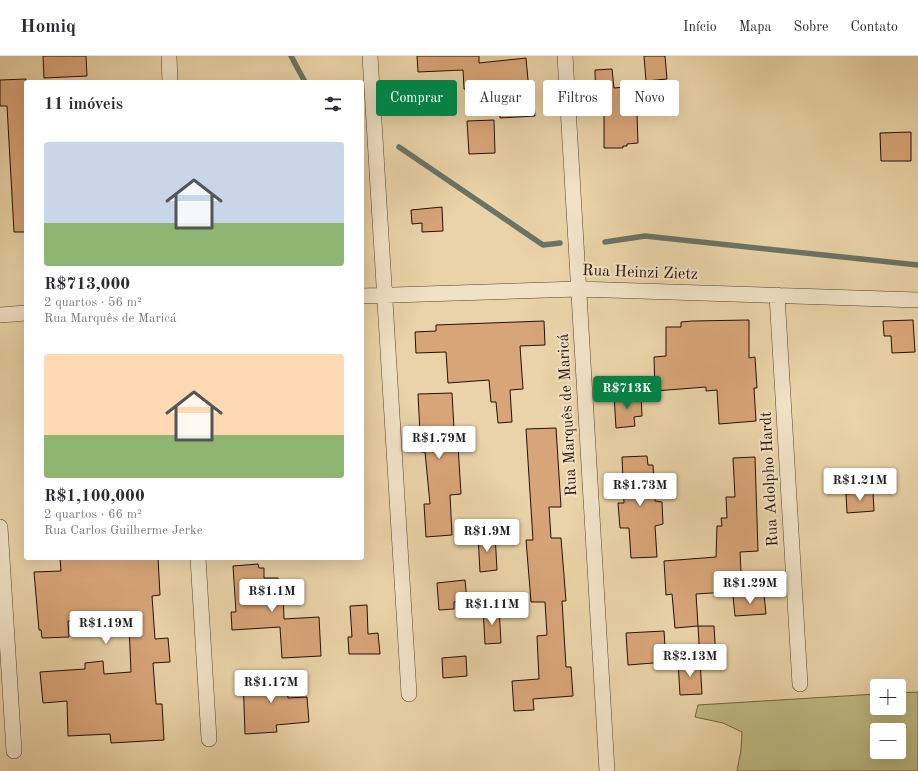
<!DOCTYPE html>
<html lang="pt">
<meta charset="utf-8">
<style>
:root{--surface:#fff;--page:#f2f2f3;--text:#2b2b33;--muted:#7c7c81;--line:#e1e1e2;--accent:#0b8043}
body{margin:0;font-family:"Old Standard TT",serif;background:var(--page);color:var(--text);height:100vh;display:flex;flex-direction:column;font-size:15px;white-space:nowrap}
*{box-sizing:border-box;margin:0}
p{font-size:13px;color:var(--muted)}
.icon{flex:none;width:22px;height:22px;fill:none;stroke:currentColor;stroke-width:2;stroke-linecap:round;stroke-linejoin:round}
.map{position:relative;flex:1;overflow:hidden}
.side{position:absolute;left:24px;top:24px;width:340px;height:480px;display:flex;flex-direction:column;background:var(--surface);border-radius:4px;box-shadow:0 4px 16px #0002}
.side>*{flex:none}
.guide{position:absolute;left:376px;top:24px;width:380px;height:36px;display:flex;gap:8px}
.controls{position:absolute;left:870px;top:623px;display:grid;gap:8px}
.controls a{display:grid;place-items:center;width:36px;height:36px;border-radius:4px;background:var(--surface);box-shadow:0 4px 16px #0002;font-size:20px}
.price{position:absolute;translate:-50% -34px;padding:0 9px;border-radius:4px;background:#fff;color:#222;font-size:13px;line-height:26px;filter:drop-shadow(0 1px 2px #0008)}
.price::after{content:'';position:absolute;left:50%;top:24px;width:12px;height:9px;margin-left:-6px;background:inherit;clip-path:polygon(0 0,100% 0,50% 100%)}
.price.on{background:var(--accent);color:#fff}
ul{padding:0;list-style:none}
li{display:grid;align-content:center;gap:8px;height:212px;padding:0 20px}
li span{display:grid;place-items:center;height:124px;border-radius:4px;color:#555}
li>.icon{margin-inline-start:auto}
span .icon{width:72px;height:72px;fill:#fffc;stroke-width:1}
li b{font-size:17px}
h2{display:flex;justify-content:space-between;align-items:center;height:48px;padding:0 20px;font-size:17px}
.pill{padding:0 14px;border-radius:4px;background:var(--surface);box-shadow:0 4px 16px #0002;font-size:14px;line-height:36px}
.pill.on{background:var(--accent);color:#fff}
header{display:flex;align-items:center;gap:24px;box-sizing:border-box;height:56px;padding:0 20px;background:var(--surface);border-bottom:1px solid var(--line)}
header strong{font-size:19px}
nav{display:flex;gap:22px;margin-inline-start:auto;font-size:14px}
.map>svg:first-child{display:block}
</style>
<header>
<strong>Homiq</strong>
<nav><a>Início</a><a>Mapa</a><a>Sobre</a><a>Contato</a></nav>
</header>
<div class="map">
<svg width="918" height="715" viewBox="0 0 918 715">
<rect width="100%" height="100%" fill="#ead3a8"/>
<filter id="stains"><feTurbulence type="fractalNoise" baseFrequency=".005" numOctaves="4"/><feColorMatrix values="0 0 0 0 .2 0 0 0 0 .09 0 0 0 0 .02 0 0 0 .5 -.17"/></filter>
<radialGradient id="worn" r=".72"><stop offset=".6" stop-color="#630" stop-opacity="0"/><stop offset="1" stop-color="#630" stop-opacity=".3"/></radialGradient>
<path fill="#bfba83" stroke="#726444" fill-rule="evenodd" d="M 918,636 L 918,715 L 737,715 L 741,694 L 742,676 L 723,667 L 695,661 L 698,649 L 877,638 L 877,652 L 899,652 L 899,637 ZM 877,674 L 899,674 L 899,696 L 877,696 Z"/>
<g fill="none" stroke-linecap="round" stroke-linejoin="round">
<path stroke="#6a7465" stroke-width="5.5" d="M 291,0 L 305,26
M 399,91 L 543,189 L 560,187
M 605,186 L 645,180 L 918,209"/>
</g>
<path fill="#d8a578" stroke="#250f04" d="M 43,0 L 86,0 L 87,20 L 44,22 Z
M 417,0 L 479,0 L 479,7 L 526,2 L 529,35 L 533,34 L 535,60 L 500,62 L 498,31 L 464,33 L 463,14 L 418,16 Z
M 644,0 L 665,0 L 667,23 L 646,25 Z
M 612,13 L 614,32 L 636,30 L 638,87 L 627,88 L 627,90 L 623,90 L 623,92 L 604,92 L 604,59 L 596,59 L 595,14 Z
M 26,23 L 26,176 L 14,176 L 7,50 L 0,50 L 0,24 Z
M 494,64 L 495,97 L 469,98 L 467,65 Z
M 911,76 L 911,105 L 881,105 L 880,77 Z
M 442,151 L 443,175 L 422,176 L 422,167 L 412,168 L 411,154 Z
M 749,264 L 749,302 L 755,301 L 757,332 L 754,332 L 756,365 L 719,368 L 717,334 L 706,335 L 706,331 L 655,335 L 654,301 L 666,300 L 666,271 L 681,271 L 681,266 L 692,265 Z
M 913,264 L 915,296 L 892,297 L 891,280 L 884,280 L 883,265 Z
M 544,265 L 545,289 L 520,290 L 523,333 L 510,334 L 512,366 L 498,367 L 496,346 L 491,346 L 489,324 L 448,327 L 446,296 L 416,297 L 415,276 L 436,275 L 436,269 Z
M 452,337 L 454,373 L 457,373 L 461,438 L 450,439 L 452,479 L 426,481 L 424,448 L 430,448 L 425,396 L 421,396 L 418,338 Z
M 641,338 L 642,360 L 634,361 L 635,370 L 616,372 L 614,339 Z
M 556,372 L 561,451 L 549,451 L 551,482 L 561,482 L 566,545 L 562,545 L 566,611 L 571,611 L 573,640 L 533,643 L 534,654 L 514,655 L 512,625 L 539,623 L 537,580 L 547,579 L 545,546 L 531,546 L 526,484 L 533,484 L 526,373 Z
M 647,400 L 648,409 L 653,409 L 655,445 L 662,446 L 663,468 L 655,470 L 657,501 L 631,502 L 629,472 L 620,472 L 618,447 L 624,447 L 622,401 Z
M 755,401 L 758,495 L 740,496 L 742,535 L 696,538 L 698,570 L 675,572 L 672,538 L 666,539 L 664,505 L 716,501 L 717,470 L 722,470 L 721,462 L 727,462 L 726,441 L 735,441 L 733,402 Z
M 873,436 L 874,455 L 847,457 L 846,438 Z
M 495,478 L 497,514 L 480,516 L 478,479 Z
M 60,502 L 158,502 L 160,539 L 152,540 L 155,583 L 168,582 L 170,606 L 153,607 L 156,648 L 162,648 L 164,684 L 111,687 L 110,678 L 68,680 L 67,645 L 43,647 L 40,616 L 85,613 L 85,607 L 103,605 L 104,618 L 131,616 L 129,569 L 106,571 L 106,563 L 68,565 L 69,581 L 42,582 L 41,574 L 39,574 L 34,516 L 61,515 Z
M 258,508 L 259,512 L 264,512 L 264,522 L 278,522 L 279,536 L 283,536 L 284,563 L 319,561 L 321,600 L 282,602 L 280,571 L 232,574 L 231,556 L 236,556 L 233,510 Z
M 465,524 L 467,545 L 454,546 L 454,553 L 439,554 L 437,527 Z
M 764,538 L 766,558 L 735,560 L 733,540 Z
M 367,549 L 368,578 L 378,577 L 380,598 L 349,598 L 348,581 L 352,581 L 350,550 Z
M 499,551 L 501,587 L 485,588 L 483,552 Z
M 698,570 L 714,570 L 716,603 L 700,604 Z
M 664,575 L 666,606 L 628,609 L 626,577 Z
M 466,600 L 467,620 L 443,622 L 442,602 Z
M 700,604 L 702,638 L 680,639 L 678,605 Z
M 286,617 L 288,642 L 307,641 L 309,666 L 276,669 L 277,676 L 245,678 L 243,620 Z"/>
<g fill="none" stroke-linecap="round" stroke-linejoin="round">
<g stroke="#56402d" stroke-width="16">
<path id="street" d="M 169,0 L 170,26
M 370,0 L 409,638
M 565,0 L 607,715
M 777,239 L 800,628
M 362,240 L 578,233 L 918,244
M 0,259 L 26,257
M 0,471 L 14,695
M 198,502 L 209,683"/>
</g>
<use href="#street" stroke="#f1e2c6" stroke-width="15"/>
</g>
<g text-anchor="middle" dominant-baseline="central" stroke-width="4" stroke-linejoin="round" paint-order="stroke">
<g font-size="16" fill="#250f04" stroke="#f1e2c6">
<text transform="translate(640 217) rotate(2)">Rua Heinzi Zietz</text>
<text transform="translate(568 359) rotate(-93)">Rua Marquês de Maricá</text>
<text transform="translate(770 423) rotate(-93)">Rua Adolpho Hardt</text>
</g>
</g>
<rect width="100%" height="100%" filter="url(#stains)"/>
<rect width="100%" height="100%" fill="url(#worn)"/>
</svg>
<div class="controls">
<a>+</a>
<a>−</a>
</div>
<b class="price on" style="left:627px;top:354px">R$713K</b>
<b class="price" style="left:439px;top:404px">R$1.79M</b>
<b class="price" style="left:860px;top:446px">R$1.21M</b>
<b class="price" style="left:640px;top:451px">R$1.73M</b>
<b class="price" style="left:487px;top:497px">R$1.9M</b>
<b class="price" style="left:750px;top:549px">R$1.29M</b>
<b class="price" style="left:272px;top:557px">R$1.1M</b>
<b class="price" style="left:492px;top:570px">R$1.11M</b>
<b class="price" style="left:106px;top:589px">R$1.19M</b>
<b class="price" style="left:690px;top:622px">R$2.13M</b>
<b class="price" style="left:271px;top:648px">R$1.17M</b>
<div class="guide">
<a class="pill on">Comprar</a>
<a class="pill">Alugar</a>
<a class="pill">Filtros</a>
<a class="pill">Novo</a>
</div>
<section class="side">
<h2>11 imóveis<svg class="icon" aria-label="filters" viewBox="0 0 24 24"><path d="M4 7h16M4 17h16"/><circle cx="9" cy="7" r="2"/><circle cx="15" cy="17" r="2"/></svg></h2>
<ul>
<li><span style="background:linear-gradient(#c9d6e8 65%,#8fb573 0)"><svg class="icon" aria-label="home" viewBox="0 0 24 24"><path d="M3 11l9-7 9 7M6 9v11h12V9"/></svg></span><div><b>R$713,000</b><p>2 quartos · 56 m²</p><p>Rua Marquês de Maricá</p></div></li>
<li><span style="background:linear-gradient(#ffd9b3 65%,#8fb573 0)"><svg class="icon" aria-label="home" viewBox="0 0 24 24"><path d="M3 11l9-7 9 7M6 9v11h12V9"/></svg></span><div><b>R$1,100,000</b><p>2 quartos · 66 m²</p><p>Rua Carlos Guilherme Jerke</p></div></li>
</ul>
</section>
</div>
